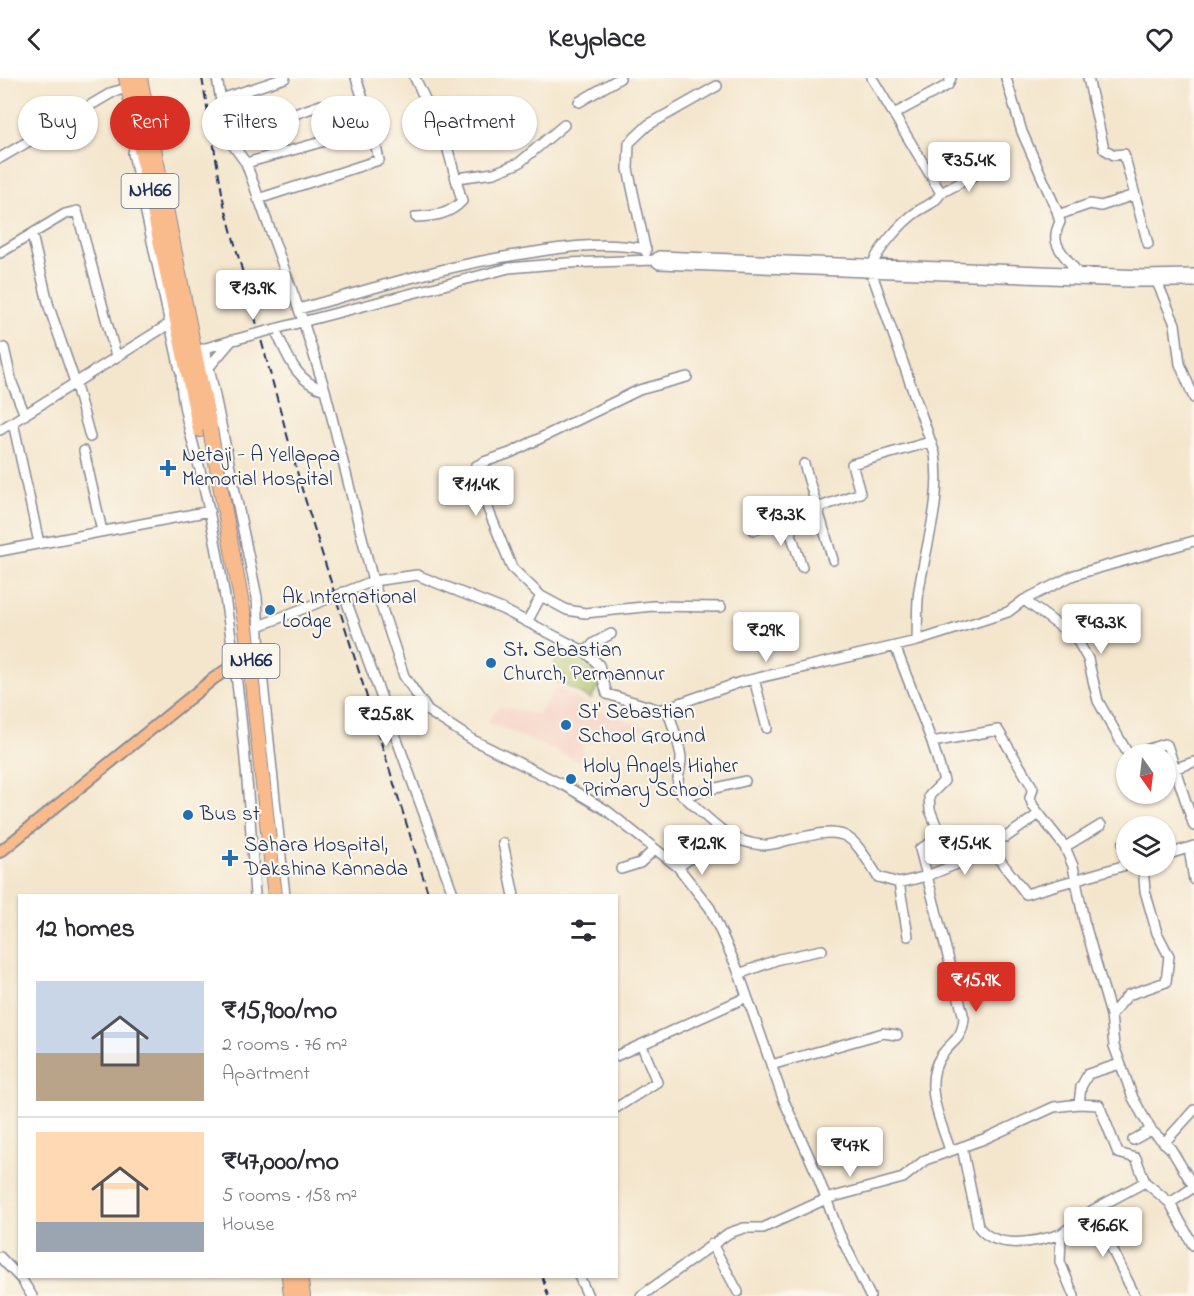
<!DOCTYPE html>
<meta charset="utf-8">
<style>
:root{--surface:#fff;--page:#f2f2f3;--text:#2b2b33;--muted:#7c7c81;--line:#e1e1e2;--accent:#d93025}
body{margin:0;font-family:"Indie Flower",sans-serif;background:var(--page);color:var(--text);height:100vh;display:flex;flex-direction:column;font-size:22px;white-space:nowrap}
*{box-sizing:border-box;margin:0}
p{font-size:20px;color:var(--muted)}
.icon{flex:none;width:33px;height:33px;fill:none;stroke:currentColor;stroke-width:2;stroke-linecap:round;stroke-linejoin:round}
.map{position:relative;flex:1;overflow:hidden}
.side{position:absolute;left:18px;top:816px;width:600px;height:384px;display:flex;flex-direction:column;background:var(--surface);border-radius:0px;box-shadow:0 2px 4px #0004}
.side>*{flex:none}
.top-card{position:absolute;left:18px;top:18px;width:600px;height:54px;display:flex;gap:12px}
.needle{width:39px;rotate:166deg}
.tools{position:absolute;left:1116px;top:666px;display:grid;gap:12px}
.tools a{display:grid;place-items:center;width:60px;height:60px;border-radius:50%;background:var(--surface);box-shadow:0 2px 4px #0004;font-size:30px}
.price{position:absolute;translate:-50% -51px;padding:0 14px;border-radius:6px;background:#fff;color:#222;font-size:20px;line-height:39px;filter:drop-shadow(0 2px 3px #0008)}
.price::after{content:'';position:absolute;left:50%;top:36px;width:18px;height:14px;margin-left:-9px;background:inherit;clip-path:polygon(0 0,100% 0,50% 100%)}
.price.on{background:var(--accent);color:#fff}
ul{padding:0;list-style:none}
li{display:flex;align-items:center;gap:18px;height:150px;padding:0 18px}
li+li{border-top:2px solid var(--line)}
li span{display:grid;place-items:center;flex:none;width:168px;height:120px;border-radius:0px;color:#555}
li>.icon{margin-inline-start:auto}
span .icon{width:72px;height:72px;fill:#fffc;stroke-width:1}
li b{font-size:26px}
h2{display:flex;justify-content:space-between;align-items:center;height:72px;padding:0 18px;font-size:26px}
.chip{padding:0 21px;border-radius:27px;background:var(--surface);box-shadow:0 2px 4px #0004;font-size:21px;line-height:54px}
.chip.on{background:var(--accent);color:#fff}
header{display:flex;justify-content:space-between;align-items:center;height:78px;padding:0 18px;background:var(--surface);font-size:27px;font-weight:800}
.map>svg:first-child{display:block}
</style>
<header><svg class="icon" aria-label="back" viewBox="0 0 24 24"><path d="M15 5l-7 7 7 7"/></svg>Keyplace<svg class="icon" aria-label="heart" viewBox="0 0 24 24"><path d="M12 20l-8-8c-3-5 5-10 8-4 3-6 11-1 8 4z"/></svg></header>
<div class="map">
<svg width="1194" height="1218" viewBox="0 0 1194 1218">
<rect width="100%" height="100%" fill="#fbf7ec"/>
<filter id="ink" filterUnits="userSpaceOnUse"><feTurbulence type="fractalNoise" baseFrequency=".0167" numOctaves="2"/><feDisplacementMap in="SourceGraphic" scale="12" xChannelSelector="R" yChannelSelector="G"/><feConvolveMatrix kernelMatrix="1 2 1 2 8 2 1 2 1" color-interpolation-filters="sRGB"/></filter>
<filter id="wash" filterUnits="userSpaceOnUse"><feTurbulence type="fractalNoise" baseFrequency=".008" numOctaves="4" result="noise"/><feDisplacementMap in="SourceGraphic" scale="24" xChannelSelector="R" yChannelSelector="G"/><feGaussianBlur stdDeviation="1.35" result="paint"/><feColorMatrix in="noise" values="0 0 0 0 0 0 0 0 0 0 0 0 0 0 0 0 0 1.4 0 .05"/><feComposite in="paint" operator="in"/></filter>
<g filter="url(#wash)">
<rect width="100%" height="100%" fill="#f4e6cd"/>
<path fill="#f6d1c5" d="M 557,609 L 596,631 L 647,650 L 582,667 L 584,677 L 579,683 L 487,644 L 500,629 L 539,636 Z"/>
<path fill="#aabd60" stroke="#62765f" stroke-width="1.5" d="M 556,567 L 576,575 L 596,590 L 598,608 L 591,621 L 554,601 Z"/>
</g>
<g filter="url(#ink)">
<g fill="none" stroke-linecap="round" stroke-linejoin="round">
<g stroke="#888a96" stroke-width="12">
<path id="minor" d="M 217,0 L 227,59 L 246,85 L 303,243 L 325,312
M 415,0 L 446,65 L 462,123 C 449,137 434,138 416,139
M 872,0 L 941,115 C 935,125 928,127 918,133 C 903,143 873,175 871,193 L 935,376 C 942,420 927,463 920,506 C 916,524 918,544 917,563
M 1006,0 L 1022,54 L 1057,133 L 1060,144 C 1048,167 1064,175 1077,194
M 1088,0 L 1104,71 L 1114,77 L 1124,76 L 1148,166
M 221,21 L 285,0
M 579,24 L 620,0
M 894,36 L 948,7 L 951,0
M 227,59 L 321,27
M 136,62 L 133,75 L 180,292
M 0,80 L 113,14 L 128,10
M 246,85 L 343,58 L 371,48
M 457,100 L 494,95 L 519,85 L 564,47
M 941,115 L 984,92
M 258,121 L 379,82 L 370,42 L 356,0
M 1058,137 L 1090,126 L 1101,128 L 1134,117
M 32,157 L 49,229 L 75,304 L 90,359
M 646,174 L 628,91 L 629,65 L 648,47 L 717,8
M 0,175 L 65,136 L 77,133 L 116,278
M 654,182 L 659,186 L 1129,204 L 1194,204
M 1157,204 L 1175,246 L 1180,286 L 1194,320
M 299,231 C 367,212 434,191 504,179 C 552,171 597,162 646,171
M 4,270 L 12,305 L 25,337
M 205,270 L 257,519 L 260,576 L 285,818
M 199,272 L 237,261
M 184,280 C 174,308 193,363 200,392 C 233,532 247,675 255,818
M 209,289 L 232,262
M 687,299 L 639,312 L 510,375 L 484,384 L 476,388 L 473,394 L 512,490 L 541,518 L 567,532 L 585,535 L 653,528 L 721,529
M 13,344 L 39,465
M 0,352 L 174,243
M 84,373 L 102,453
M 804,386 L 833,482
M 786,441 L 802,489
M 754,452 L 860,415 L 852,386 L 930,364
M 0,473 L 210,433
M 343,514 L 454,818
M 1024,522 L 1076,560 L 1088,581 L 1098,623 L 1128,676
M 527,544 L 541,518
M 259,548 L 373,503 L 417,497 L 502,531 L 586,574 L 599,587 L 607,616 L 660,632 L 741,604 L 917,563 L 1008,534 L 1024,522 L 1074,497 L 1194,463
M 895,568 L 932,664 L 998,652 L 1033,710 L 1030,720 L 1033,728 L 1065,769
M 586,574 L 594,565 L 611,556
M 754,601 L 767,650
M 667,629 C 670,641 682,673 681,681 C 681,693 675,703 679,714 C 707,737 722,763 762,767 C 770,768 781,764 789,762 C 846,749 848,750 878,799 L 899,805
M 932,664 L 944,703 L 929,718 L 930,732 L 941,759 L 920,771 L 964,940 C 962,963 952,962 941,978 C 922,1006 941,1044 950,1072
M 1134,676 L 1164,666 L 1167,667 L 1194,748
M 1176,690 L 1194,684
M 683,718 L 745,703
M 1101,747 L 1065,769 L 1073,788 L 1084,843 L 1111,937
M 1006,759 L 1039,736
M 503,765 L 514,818
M 1123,766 L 1126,774
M 1189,770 L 1194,802
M 1166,777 L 1194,768
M 678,789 L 724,756
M 621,791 L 640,785 L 655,771
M 908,858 L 899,805 L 927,798 L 992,772 L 1026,816 L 1126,787
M 739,896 L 779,881 L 822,872
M 616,978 L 747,919
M 771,987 L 883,955 L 897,957
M 1079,1026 L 1081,1009 L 1088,996 L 1120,986
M 616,1030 L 657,1004 L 642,968
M 1133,1062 L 1151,1052
M 1164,1065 L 1194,1032
M 962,1069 L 978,1148 C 995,1173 1037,1164 1061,1156
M 1170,1125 L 1193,1167
M 1093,1132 L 1135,1218
M 712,1166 L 738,1214
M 0,1179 L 22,1202 L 32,1218
M 579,1198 L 588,1218
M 641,1218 L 729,1155 L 744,1150 L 763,1150 L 826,1121 L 903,1100 L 925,1082 L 984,1061 L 1054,1029 L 1079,1026 L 1099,1027 L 1118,1075 L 1136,1080 L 1145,1104
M 870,1218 L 839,1155 L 816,1094 L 784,1023 L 737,890 L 710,830 L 678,789 L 606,732 L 569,710 L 473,662 L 428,633 L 404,598 L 373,503 L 325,312 C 295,304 287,276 275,251 L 509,190 L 567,185 L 654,182 L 659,178 L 1143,197 L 1194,196
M 1074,1218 L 1060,1184 L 1061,1156 L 1093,1132 L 1145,1104 L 1170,1125 L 1194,1109 L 1171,1071 L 1151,1052 L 1133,1020 L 1114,968 L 1111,937 L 1128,917 L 1166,904 L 1169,878 L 1157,855 L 1145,813 L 1143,788"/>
</g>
<g stroke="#888a96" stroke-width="14">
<path id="major" d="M 0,774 L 213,601 L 235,586 L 260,576"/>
</g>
<g stroke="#888a96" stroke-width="16">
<path id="highway" d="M 126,0 L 200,352
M 140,0 L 210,351
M 289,1198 L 291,1218
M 300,1198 L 303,1218"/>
</g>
<use href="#minor" stroke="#fff" stroke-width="9"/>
<use href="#major" stroke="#fabb8c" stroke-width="10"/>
<use href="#highway" stroke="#fabb8c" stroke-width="14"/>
<path stroke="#1b2f5e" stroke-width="2" stroke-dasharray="9 4.5" stroke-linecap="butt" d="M 202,0 L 224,126 L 301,408 L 429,818
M 542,1198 L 548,1218"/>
<g stroke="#888a96" stroke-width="12" stroke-linecap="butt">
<path id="minor-bridge" d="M 237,261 L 275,251"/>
</g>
<g stroke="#888a96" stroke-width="16" stroke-linecap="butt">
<path id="highway-bridge" d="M 210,351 L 246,549 L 275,818"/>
</g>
<use href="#minor-bridge" stroke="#fff" stroke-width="9"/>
<use href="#highway-bridge" stroke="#fabb8c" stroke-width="14"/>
</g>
</g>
<g fill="#1f6fb2" stroke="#fbf7ec" stroke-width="2">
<path d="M165 381h6v6h6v6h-6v6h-6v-6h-6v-6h6z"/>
<circle cx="270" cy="532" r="6"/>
<circle cx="491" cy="585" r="6"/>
<circle cx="566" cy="647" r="6"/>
<circle cx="571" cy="701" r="6"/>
<circle cx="188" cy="737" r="6"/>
<path d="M227 771h6v6h6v6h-6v6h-6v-6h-6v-6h6z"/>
</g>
<g text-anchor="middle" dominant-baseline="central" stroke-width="4.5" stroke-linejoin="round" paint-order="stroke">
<g fill="#fbf7ec" stroke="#5e6b89" stroke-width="1.5">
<rect x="121.5" y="96" width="57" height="34" rx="4.5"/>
<rect x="222.5" y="566" width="57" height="34" rx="4.5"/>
</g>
<g font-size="20" font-weight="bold" fill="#1b2f5e">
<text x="150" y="113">NH66</text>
<text x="251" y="583">NH66</text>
</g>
<g font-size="21" fill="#1b2f5e" stroke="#fbf7ec" text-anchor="start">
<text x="182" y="378">Netaji - A Yellappa<tspan x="182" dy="24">Memorial Hospital</tspan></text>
<text x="282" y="520">Ak International<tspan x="282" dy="24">Lodge</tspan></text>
<text x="503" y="573">St. Sebastian<tspan x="503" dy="24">Church, Permannur</tspan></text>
<text x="578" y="635">St' Sebastian<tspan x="578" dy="24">School Ground</tspan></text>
<text x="583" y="689">Holy Angels Higher<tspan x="583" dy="24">Primary School</tspan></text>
<text x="200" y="737">Bus st</text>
<text x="244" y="768">Sahara Hospital,<tspan x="244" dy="24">Dakshina Kannada</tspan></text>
</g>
</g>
</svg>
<div class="tools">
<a><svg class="needle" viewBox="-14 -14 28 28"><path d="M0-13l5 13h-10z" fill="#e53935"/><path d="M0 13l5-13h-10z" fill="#7c7c81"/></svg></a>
<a><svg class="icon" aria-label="layers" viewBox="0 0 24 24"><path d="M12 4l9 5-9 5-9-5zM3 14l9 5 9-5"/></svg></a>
</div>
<b class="price" style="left:969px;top:115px">₹35.4K</b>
<b class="price" style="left:253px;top:243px">₹13.9K</b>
<b class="price" style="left:476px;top:439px">₹11.4K</b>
<b class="price" style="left:781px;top:469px">₹13.3K</b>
<b class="price" style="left:1101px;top:577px">₹43.3K</b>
<b class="price" style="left:766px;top:585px">₹29K</b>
<b class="price" style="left:386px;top:669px">₹25.8K</b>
<b class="price" style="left:702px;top:798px">₹12.9K</b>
<b class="price" style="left:965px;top:798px">₹15.4K</b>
<b class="price on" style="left:976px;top:935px">₹15.9K</b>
<b class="price" style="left:850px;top:1100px">₹47K</b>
<b class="price" style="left:1103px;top:1180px">₹16.6K</b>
<div class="top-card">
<a class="chip">Buy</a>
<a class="chip on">Rent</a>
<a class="chip">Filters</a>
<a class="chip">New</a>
<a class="chip">Apartment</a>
</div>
<section class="side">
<h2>12 homes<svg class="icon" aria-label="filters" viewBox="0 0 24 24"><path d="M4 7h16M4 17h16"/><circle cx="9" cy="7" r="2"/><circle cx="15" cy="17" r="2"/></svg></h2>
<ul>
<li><span style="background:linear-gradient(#c9d6e8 60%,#b9a48a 0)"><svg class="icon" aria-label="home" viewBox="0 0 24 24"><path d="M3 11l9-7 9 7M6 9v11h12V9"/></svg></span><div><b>₹15,900/mo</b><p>2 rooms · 76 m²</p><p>Apartment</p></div></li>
<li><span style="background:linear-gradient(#ffd9b3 75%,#9aa5b1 0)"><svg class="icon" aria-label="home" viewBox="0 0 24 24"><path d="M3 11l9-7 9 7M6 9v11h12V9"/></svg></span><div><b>₹47,000/mo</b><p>5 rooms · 158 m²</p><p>House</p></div></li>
</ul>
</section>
</div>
